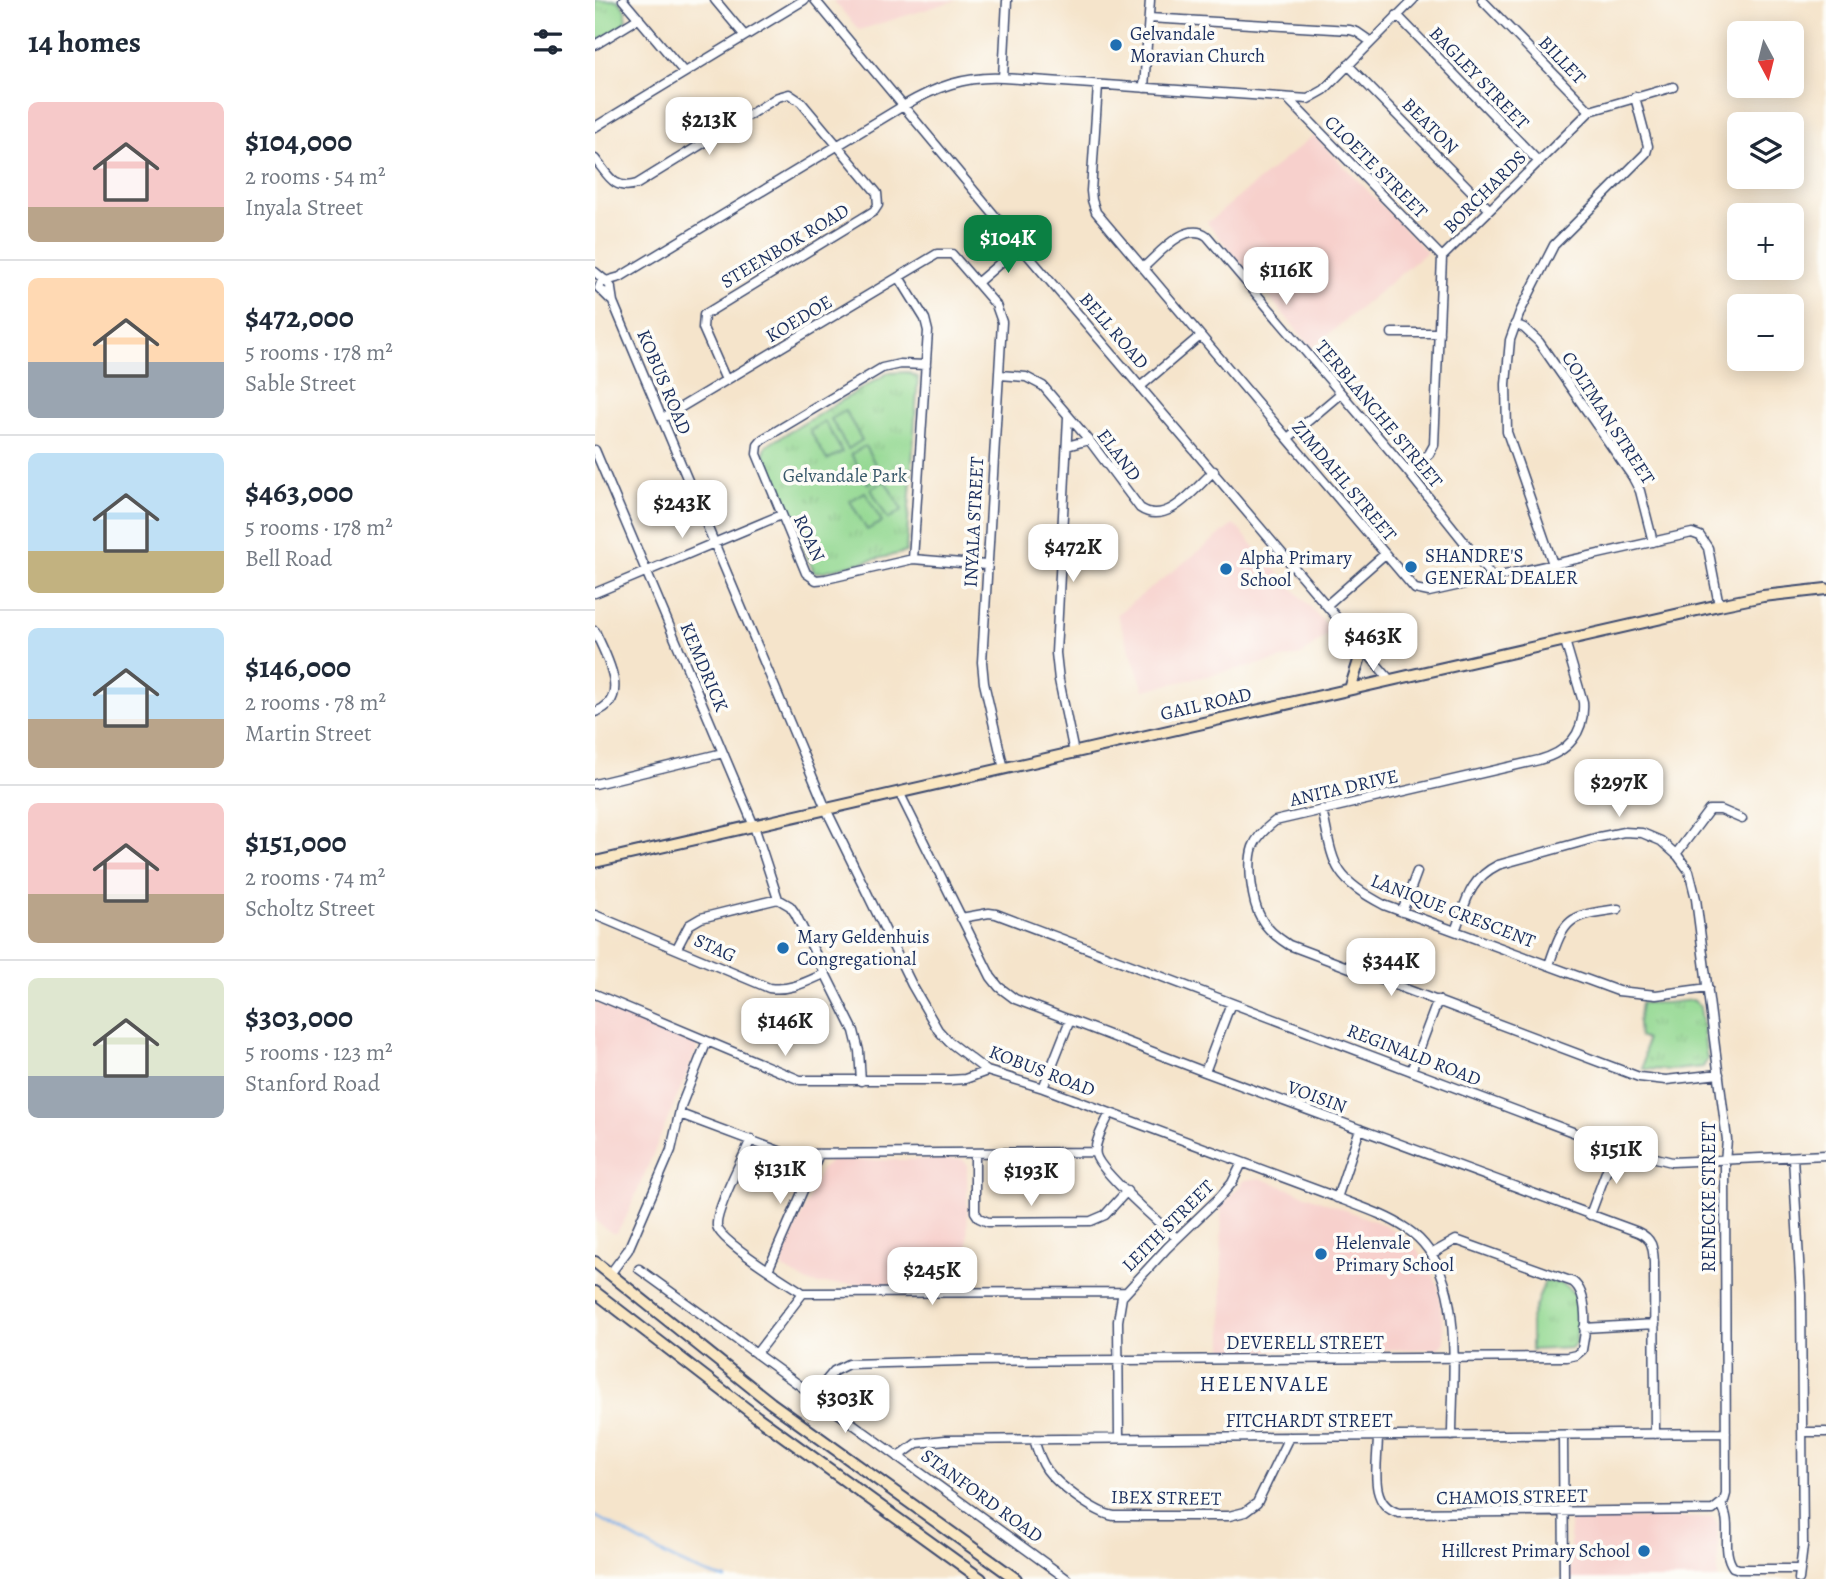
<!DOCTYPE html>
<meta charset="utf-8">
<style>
:root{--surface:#fff;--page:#f6f6f7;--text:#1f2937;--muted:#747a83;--line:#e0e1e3;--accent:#0b8043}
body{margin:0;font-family:Alegreya,serif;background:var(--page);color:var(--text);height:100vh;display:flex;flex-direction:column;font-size:26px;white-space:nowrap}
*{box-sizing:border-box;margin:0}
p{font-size:23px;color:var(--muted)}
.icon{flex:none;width:38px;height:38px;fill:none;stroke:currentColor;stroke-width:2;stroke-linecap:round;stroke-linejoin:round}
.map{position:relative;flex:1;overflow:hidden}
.sheet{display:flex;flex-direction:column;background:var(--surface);width:595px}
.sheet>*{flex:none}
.needle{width:46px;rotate:173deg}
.controls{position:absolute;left:1132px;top:21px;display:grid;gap:14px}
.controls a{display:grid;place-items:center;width:77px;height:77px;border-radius:10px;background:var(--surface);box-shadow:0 4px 18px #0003;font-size:35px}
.price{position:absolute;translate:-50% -60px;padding:0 16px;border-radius:14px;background:#fff;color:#222;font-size:23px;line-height:46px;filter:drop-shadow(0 2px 4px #0008)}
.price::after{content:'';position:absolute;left:50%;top:42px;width:21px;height:16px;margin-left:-10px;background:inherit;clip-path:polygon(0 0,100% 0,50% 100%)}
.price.on{background:var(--accent);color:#fff}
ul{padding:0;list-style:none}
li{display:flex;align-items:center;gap:21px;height:175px;padding:0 28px}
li+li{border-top:2px solid var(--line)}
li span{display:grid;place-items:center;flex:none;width:196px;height:140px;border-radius:10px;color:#555}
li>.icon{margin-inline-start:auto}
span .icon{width:84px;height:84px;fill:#fffc;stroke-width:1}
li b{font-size:30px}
h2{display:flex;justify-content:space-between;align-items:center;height:84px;padding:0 28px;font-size:30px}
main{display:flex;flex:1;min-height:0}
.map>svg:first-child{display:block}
</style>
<main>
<section class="sheet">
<h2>14 homes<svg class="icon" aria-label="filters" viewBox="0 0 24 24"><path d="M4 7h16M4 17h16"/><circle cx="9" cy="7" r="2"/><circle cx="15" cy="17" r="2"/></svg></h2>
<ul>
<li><span style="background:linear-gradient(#f6c9c9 75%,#b9a48a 0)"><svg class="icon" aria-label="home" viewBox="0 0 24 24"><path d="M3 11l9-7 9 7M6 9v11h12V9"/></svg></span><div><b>$104,000</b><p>2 rooms · 54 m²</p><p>Inyala Street</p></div></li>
<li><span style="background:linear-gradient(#ffd9b3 60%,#9aa5b1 0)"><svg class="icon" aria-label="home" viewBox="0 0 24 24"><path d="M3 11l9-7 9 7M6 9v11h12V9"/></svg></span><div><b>$472,000</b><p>5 rooms · 178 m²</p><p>Sable Street</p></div></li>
<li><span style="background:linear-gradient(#bfe0f5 70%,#c2b280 0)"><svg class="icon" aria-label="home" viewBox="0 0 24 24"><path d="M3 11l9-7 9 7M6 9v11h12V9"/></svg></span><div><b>$463,000</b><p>5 rooms · 178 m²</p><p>Bell Road</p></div></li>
<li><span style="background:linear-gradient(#bfe0f5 65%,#b9a48a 0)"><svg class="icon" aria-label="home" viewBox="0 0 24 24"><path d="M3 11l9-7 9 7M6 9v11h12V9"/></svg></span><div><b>$146,000</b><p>2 rooms · 78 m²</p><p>Martin Street</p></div></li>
<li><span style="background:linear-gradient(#f6c9c9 65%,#b9a48a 0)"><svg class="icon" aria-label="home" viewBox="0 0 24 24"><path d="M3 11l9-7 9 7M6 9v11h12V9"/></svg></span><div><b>$151,000</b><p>2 rooms · 74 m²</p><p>Scholtz Street</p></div></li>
<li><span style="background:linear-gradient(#dfe7d0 70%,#9aa5b1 0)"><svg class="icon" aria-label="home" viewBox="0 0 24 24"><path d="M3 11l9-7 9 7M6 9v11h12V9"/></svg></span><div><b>$303,000</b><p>5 rooms · 123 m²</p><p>Stanford Road</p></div></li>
</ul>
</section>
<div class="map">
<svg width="1231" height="1579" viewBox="0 0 1231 1579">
<defs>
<pattern id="park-tufts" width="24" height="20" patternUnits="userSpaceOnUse" patternTransform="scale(1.75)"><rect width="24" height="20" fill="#93d891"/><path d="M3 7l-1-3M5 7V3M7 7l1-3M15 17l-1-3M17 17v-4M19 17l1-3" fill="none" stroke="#7eba7f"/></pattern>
</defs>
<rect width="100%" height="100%" fill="#fdfcf7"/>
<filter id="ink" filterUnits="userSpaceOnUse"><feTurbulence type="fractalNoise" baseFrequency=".0143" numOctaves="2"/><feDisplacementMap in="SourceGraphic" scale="14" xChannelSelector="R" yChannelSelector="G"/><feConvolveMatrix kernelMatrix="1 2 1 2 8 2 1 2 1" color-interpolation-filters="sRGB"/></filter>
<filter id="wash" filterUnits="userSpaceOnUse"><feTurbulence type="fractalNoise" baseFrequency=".00686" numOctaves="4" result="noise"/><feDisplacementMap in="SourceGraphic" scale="28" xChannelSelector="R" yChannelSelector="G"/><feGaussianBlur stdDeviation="1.57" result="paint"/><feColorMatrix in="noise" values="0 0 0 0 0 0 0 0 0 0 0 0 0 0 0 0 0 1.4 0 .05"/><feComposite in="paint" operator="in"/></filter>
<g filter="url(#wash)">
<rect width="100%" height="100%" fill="#f5e4cb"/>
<path fill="#f7d0cc" d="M 238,0 L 362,0 L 264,30 Z
M 719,135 L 832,252 L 717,348 L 612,223 Z
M 639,524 L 737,631 L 706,655 L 549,690 L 522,614 Z
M 0,1003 L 101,1044 L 102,1050 L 31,1218 L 21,1233 L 17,1233 L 0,1221 Z
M 367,1159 L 372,1164 L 373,1284 L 224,1284 L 212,1282 L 189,1269 L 187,1262 L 226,1169 L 236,1161 Z
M 665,1178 L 790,1225 L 816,1241 L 835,1268 L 843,1286 L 850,1342 L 842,1349 L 628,1352 L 626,1206 L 650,1180 Z
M 1117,1517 L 1123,1523 L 1123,1579 L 975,1579 L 975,1520 Z"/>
<path fill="url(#park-tufts)" stroke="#578478" stroke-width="2" d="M 0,0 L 23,0 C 45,24 19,30 0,42 Z
M 312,372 L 323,377 L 311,552 L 226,572 L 219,572 L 169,453 L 171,446 L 293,373 Z
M 1098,1000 L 1105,1006 L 1112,1060 L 1108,1067 L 1080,1070 L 1048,1069 L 1051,1040 L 1044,1037 L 1043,1023 L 1046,1003 L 1071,1003 Z
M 950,1281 C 992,1284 982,1311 981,1343 L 976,1348 L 936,1350 L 936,1318 Z"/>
<path fill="#93d891" stroke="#578478" stroke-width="2" d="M 250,411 L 267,440 L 253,449 L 236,419 Z
M 230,422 L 247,452 L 232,460 L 215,431 Z
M 270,446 L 287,476 L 273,484 L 256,454 Z
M 290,481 L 307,510 L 293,519 L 276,489 Z
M 270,492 L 287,522 L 272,530 L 255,501 Z"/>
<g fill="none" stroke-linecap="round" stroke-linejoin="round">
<path stroke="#7eb0ea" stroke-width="2.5" d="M 0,1516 C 42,1538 84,1568 131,1579"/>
</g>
</g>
<g filter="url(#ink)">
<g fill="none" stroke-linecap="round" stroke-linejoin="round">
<g stroke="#3c4a6e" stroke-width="11">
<path id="street" d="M 28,0 L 89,72
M 120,0 L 150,36
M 220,0 L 425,246 L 795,680
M 887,0 L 995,111
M 802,15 L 944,162
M 554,18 L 755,30 L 762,32 L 775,41
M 0,45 L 44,18
M 753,65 L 894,209
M 408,78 L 412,0
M 503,85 L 496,191 L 497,200 L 501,212 L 820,589 L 834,592 L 1097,533 L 1105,536 L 1113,548 L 1124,605
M 549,88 L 555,0
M 693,99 L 847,257
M 0,127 L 209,0
M 0,159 C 13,175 19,191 42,184 L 183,97 L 194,94 L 206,102 L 282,193 L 283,205 L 279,211 L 109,315 L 108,328 L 131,380
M 549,267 C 564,254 591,220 612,236 L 814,473 L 898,578
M 0,272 L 11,281 L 25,277 L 308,106 C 341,87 369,76 408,78 L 713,99 L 729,90 L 818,0
M 304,277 L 330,319 L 333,331 L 318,559
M 383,282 L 425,246
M 16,289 L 18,302 L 231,809 L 317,985 L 343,1030 L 354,1042 L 392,1071 L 448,1088 L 738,1196 C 763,1206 790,1214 812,1229 C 872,1269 857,1372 857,1436
M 10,293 L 15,291 L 16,287 L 11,281 L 6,283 L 4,288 L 16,300
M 920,324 L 929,328 L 944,342 L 1037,476 L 1045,491 L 1058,542
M 797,333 L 844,333
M 331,365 L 305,364 L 287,368 L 168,439 L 163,445 L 162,454 L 211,573 L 221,580 L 231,579 L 318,559 L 391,565
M 405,375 L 431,377 L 448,386 L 494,440 L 545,508 C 572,527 600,488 619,471
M 546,386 L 605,336
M 473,417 L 461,653 L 464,680 L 479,753
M 68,418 L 342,254 L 357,254 L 401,305 L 407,322 L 387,662 L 389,683 L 409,769
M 693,438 L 745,394
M 472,446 L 494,440
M 0,450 L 159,826 L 183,899
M 814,473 L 834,454 L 839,445 L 847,257 L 995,111 L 1078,87
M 958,564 L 912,432 L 911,384 L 915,340 L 925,312 L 959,245 L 1051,153 L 1053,146 L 1040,97
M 0,593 L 186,515
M 733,604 L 790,554
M 0,631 C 10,655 38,699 0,712
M 970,641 L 988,702 C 990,733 973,752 944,760 L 680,821 C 671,828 662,836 658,847 C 652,864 657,903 666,918 C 672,930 683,938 694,945 L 1044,1077 L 1071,1080 L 1124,1074
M 0,784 L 128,753
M 304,792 L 396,977 L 404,987 L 420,999 L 610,1072 L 1043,1232 C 1058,1239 1058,1248 1059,1263 L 1060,1434
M 727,809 C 739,865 736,877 789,905 L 1023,991 L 1061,995 L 1113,988
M 1081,854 L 1114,810 L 1126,810 L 1147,819
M 807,912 L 822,872
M 0,915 L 174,988 C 195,991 211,982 229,974
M 366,918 L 394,913 L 401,914 L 1020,1148 L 1077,1162 L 1231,1155
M 82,948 L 94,925 L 106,918 L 183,899 L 195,906 L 200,913 L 259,1031 L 264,1051 L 266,1081
M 954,965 C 970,917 973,916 1023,909
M 0,994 L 205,1080 L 355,1080 L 370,1079 L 392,1071
M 816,1071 L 843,1000
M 610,1072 L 636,1003
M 448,1088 L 475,1020
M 515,1113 C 510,1124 498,1143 501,1155 C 505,1171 566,1225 582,1238
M 85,1114 L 192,1154 L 500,1152
M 156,1139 C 149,1156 120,1211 122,1226 C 124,1241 193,1283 208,1293
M 380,1153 L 380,1212 L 384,1218 L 393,1222 L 496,1221 L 510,1215 L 532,1191
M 1198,1157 L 1206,1295 L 1208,1546 L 1204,1579
M 742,1198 L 765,1129
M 995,1215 L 1020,1148
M 44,1269 L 472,1579
M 173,1270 L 224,1154
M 15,1274 L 33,1250 L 76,1150 L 86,1106 L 112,1041
M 989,1328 L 1060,1324
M 161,1354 L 208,1293 L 530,1292
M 219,1395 L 239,1371 L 253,1364 L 368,1361 L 972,1357 L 981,1355 L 987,1350 C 991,1332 994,1294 978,1282 L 861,1240 L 836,1254
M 1208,1432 L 1231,1432
M 968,1435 L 969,1579
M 783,1436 C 783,1463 772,1505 804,1513 L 1118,1510 L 1129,1501 L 1131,1494 L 1130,1161 L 1132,1140 L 1101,899 L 1094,871 L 1083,856 L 1066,841 L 1047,833 L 1029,832 L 1004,837 L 903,865 C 873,880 871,903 860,931
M 524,1438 L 523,1321 L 527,1297 L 572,1248 L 625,1197 L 637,1183 L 647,1163
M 439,1439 C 442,1450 445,1460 452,1470 C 463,1485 500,1513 519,1516 L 634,1516 L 650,1512 L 662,1503 L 694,1437
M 303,1457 L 322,1443 L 350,1440 L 1131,1433
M 1126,1505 C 1139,1523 1125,1549 1138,1567 L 1144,1569 L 1205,1569"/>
</g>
<g stroke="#3c4a6e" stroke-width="14">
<path id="secondary" d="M 755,689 L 768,648
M 0,862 L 1124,605 L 1168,596 L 1231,589
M 0,1262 L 176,1403 L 421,1579
M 0,1292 L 162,1417 L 386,1579"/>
</g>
<use href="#street" stroke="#fff" stroke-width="8"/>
<use href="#secondary" stroke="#fae7c3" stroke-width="10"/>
</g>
</g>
<g fill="#1f6fb2" stroke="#fdfcf7" stroke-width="2.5">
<circle cx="521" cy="45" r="7"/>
<circle cx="816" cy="567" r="7"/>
<circle cx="631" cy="569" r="7"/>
<circle cx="188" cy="948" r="7"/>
<circle cx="726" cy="1254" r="7"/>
<circle cx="1049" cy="1551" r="7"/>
</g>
<g text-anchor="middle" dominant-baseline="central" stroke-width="7" stroke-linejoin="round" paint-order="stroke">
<g font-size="19" fill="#1b2f5e" stroke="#fdfcf7" text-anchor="start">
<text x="535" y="34">Gelvandale<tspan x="535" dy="22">Moravian Church</tspan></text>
<text x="830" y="556">SHANDRE'S<tspan x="830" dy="22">GENERAL DEALER</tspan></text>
<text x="645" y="558">Alpha Primary<tspan x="645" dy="22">School</tspan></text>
<text x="202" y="937">Mary Geldenhuis<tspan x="202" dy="22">Congregational</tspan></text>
<text x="740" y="1243">Helenvale<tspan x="740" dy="22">Primary School</tspan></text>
<text x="1035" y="1551" text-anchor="end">Hillcrest Primary School</text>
</g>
<g font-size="19" fill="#1b2f5e" stroke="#fdfcf7">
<text transform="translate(967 60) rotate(46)">BILLET</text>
<text transform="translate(884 78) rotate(46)">BAGLEY STREET</text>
<text transform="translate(835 126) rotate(45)">BEATON</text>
<text transform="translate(781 167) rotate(45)">CLOETE STREET</text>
<text transform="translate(890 192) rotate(-45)">BORCHARDS</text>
<text transform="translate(190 246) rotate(-31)">STEENBOK ROAD</text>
<text transform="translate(204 319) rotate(-31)">KOEDOE</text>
<text transform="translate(519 331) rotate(49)">BELL ROAD</text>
<text transform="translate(69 382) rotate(67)">KOBUS ROAD</text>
<text transform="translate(784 414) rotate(50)">TERBLANCHE STREET</text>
<text transform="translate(1013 418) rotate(57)">COLTMAN STREET</text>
<text transform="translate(524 455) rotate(53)">ELAND</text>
<text transform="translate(749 481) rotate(50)">ZIMDAHL STREET</text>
<text transform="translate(379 522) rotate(-87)">INYALA STREET</text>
<text transform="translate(214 538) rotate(65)">ROAN</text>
<text transform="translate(109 667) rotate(67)">KEMDRICK</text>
<text transform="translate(611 704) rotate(-13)">GAIL ROAD</text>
<text transform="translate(749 788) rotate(-13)">ANITA DRIVE</text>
<text transform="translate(858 911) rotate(21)">LANIQUE CRESCENT</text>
<text transform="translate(120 948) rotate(24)">STAG</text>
<text transform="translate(819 1055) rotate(21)">REGINALD ROAD</text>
<text transform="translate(447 1071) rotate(21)">KOBUS ROAD</text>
<text transform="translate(722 1097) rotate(20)">VOISIN</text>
<text transform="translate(1114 1197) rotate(-90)">RENECKE STREET</text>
<text transform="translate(573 1226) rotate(-45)">LEITH STREET</text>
<text x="710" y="1343">DEVERELL STREET</text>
<text x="714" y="1421">FITCHARDT STREET</text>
<text transform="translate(387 1496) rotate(36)">STANFORD ROAD</text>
<text transform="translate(917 1497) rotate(-1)">CHAMOIS STREET</text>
<text transform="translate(571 1498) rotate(1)">IBEX STREET</text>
</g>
<g font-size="19" fill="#39596b" stroke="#fdfcf7">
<text x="250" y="476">Gelvandale Park</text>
</g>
<g font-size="21" letter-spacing="2" fill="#1b2f5e" stroke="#fdfcf7">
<text x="670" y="1384">HELENVALE</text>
</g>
</g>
</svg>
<div class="controls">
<a><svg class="needle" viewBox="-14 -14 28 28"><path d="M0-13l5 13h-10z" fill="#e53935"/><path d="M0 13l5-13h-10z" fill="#747a83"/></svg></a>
<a><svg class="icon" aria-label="layers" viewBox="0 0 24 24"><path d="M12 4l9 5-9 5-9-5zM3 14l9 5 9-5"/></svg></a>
<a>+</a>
<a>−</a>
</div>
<b class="price" style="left:114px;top:157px">$213K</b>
<b class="price on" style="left:413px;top:275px">$104K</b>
<b class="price" style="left:691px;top:307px">$116K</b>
<b class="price" style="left:87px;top:540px">$243K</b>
<b class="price" style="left:478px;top:584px">$472K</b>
<b class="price" style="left:778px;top:673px">$463K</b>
<b class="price" style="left:1024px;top:819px">$297K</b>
<b class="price" style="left:796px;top:998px">$344K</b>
<b class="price" style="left:190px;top:1058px">$146K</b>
<b class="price" style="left:1021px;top:1186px">$151K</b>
<b class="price" style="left:185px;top:1206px">$131K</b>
<b class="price" style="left:436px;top:1208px">$193K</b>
<b class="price" style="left:337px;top:1307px">$245K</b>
<b class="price" style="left:250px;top:1435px">$303K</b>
</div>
</main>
